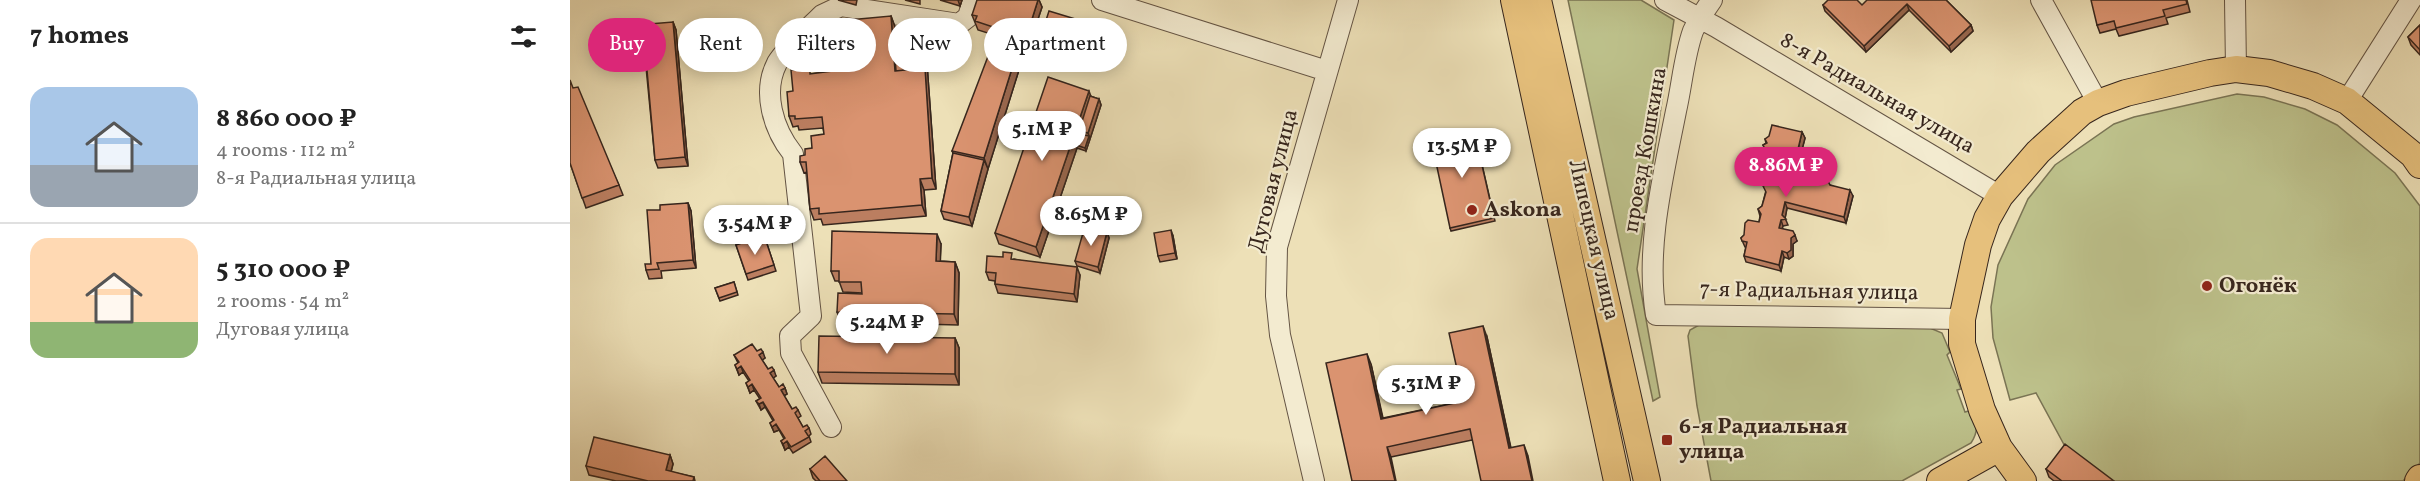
<!DOCTYPE html>
<meta charset="utf-8">
<style>
:root{--surface:#fff;--page:#f6f6f6;--text:#222;--muted:#767676;--line:#e0e0e0;--accent:#db2777}
body{margin:0;font-family:Vollkorn,serif;background:var(--page);color:var(--text);height:100vh;display:flex;flex-direction:column;font-size:22px;white-space:nowrap}
*{box-sizing:border-box;margin:0}
p{font-size:20px;color:var(--muted)}
.icon{flex:none;width:33px;height:33px;fill:none;stroke:currentColor;stroke-width:2;stroke-linecap:round;stroke-linejoin:round}
.map{position:relative;flex:1;overflow:hidden}
.drawer{display:flex;flex-direction:column;background:var(--surface);width:570px}
.drawer>*{flex:none}
.banner{position:absolute;left:18px;top:18px;width:570px;height:54px;display:flex;gap:12px}
.price{position:absolute;translate:-50% -51px;padding:0 14px;border-radius:21px;background:#fff;color:#222;font-size:20px;line-height:39px;filter:drop-shadow(0 2px 3px #0008)}
.price::after{content:'';position:absolute;left:50%;top:36px;width:18px;height:14px;margin-left:-9px;background:inherit;clip-path:polygon(0 0,100% 0,50% 100%)}
.price.active{background:var(--accent);color:#fff}
ul{padding:0;list-style:none}
li{display:flex;align-items:center;gap:18px;height:150px;padding:0 30px}
li+li{border-top:2px solid var(--line)}
li span{display:grid;place-items:center;flex:none;width:168px;height:120px;border-radius:18px;color:#555}
li>.icon{margin-inline-start:auto}
span .icon{width:72px;height:72px;fill:#fffc;stroke-width:1}
li b{font-size:26px}
h2{display:flex;justify-content:space-between;align-items:center;height:72px;padding:0 30px;font-size:26px}
.tag{padding:0 21px;border-radius:27px;background:var(--surface);box-shadow:0 3px 15px #0003;font-size:21px;line-height:54px}
.tag.active{background:var(--accent);color:#fff}
main{display:flex;flex:1;min-height:0}
.map>svg:first-child{display:block}
</style>
<main>
<section class="drawer">
<h2>7 homes<svg class="icon" aria-label="filters" viewBox="0 0 24 24"><path d="M4 7h16M4 17h16"/><circle cx="9" cy="7" r="2"/><circle cx="15" cy="17" r="2"/></svg></h2>
<ul>
<li><span style="background:linear-gradient(#a9c7e8 65%,#9aa5b1 0)"><svg class="icon" aria-label="home" viewBox="0 0 24 24"><path d="M3 11l9-7 9 7M6 9v11h12V9"/></svg></span><div><b>8 860 000 ₽</b><p>4 rooms · 112 m²</p><p>8-я Радиальная улица</p></div></li>
<li><span style="background:linear-gradient(#ffd9b3 70%,#8fb573 0)"><svg class="icon" aria-label="home" viewBox="0 0 24 24"><path d="M3 11l9-7 9 7M6 9v11h12V9"/></svg></span><div><b>5 310 000 ₽</b><p>2 rooms · 54 m²</p><p>Дуговая улица</p></div></li>
</ul>
</section>
<div class="map">
<svg width="1850" height="481" viewBox="0 0 1850 481">
<rect width="100%" height="100%" fill="#ede0b7"/>
<filter id="stains"><feTurbulence type="fractalNoise" baseFrequency=".00333" numOctaves="4"/><feColorMatrix values="0 0 0 0 .2 0 0 0 0 .09 0 0 0 0 .02 0 0 0 .5 -.17"/></filter>
<radialGradient id="worn" r=".72"><stop offset=".6" stop-color="#630" stop-opacity="0"/><stop offset="1" stop-color="#630" stop-opacity=".3"/></radialGradient>
<path fill="#bdc18b" stroke="#7a7454" stroke-width="1.5" d="M 998,0 L 1071,0 L 1104,20 L 1067,269 L 1090,397 L 1083,401 Z
M 1667,94 L 1694,97 L 1735,109 L 1767,125 L 1825,173 L 1850,206 L 1850,463 L 1833,481 L 1484,481 L 1498,452 L 1466,393 L 1440,400 L 1423,338 L 1421,307 L 1428,265 L 1458,199 L 1485,165 L 1544,124 L 1564,117 Z
M 1129,325 L 1360,328 L 1372,333 L 1380,352 L 1377,355 L 1391,389 L 1387,390 L 1395,412 L 1402,410 C 1407,424 1409,431 1401,443 L 1332,481 L 1141,481 L 1127,406 L 1118,336 L 1120,330 Z"/>
<g fill="none" stroke-linecap="round" stroke-linejoin="round">
<g stroke="#645444" stroke-width="22">
<path id="minor" d="M 532,0 L 757,71
M 1095,0 L 1146,27 L 1430,196
M 1142,0 C 1135,10 1128,20 1123,31 C 1114,56 1112,85 1106,111 C 1093,177 1075,248 1086,315 L 1392,319
M 1471,0 L 1528,103
M 1665,0 L 1666,69
M 1777,101 L 1841,0
M 261,427 L 221,353 L 220,336 L 241,316 L 223,154 C 203,129 192,92 207,63 C 215,49 240,27 252,15 L 271,6 L 389,24 L 398,17 L 403,0
M 744,481 L 710,335 L 706,296 L 707,247 L 778,0"/>
</g>
<g stroke="#37261d" stroke-width="28">
<path id="major" d="M 944,0 L 1047,481
M 968,0 L 1077,481
M 1370,481 L 1429,448
M 1453,481 L 1429,448 L 1412,410 L 1392,344 L 1392,319 L 1408,245 L 1417,219 L 1430,196 L 1468,152 L 1512,112 L 1528,103 L 1556,93 L 1640,73 L 1666,69 L 1699,73 L 1743,86 L 1777,101 L 1843,155 L 1850,165
M 1848,481 L 1850,478"/>
</g>
<use href="#minor" stroke="#f3ebd0" stroke-width="20"/>
<use href="#major" stroke="#e6c07c" stroke-width="26"/>
</g>
<path fill="#bb7e60" stroke="#37261d" stroke-width="1.5" d="M 268,0 L 287,0 L 286,5 Z
M 335,0 L 350,0 L 350,4 Z
M 370,0 L 392,0 L 390,6 Z
M 469,0 L 472,7 L 459,46 L 408,30 L 402,15 Z
M 1376,0 L 1401,25 L 1403,31 L 1381,52 L 1339,10 L 1296,52 L 1255,11 L 1253,5 L 1292,5 Z
M 1617,0 L 1620,12 L 1596,18 L 1598,24 L 1549,36 L 1546,29 L 1530,33 L 1527,25 Z
M 321,16 L 325,27 L 326,30 L 352,28 L 355,36 L 366,189 L 354,190 L 356,216 L 253,225 L 251,219 L 244,220 L 240,209 L 237,172 L 234,173 L 230,162 L 254,134 L 253,128 L 229,130 L 228,126 L 223,127 L 219,116 L 223,91 L 241,74 L 262,71 Z
M 103,22 L 106,30 L 118,166 L 88,168 L 85,160 L 76,67 L 61,69 L 58,60 Z
M 1850,25 L 1850,55 L 1841,45 L 1838,37 Z
M 535,28 L 538,37 L 529,65 L 473,47 L 470,39 Z
M 453,57 L 418,169 L 402,226 L 374,219 L 371,211 L 383,153 L 382,151 Z
M 3,88 L 49,185 L 53,195 L 16,208 L 0,163 Z
M 520,96 L 529,99 L 531,105 L 516,151 L 507,148 L 470,257 L 429,244 L 425,233 Z
M 904,130 L 925,221 L 881,231 L 880,228 Z
M 1232,132 L 1235,138 L 1225,176 L 1260,185 L 1283,196 L 1276,223 L 1217,208 L 1215,218 L 1218,225 L 1213,226 L 1212,228 L 1227,241 L 1223,244 L 1223,256 L 1219,259 L 1214,257 L 1211,271 L 1176,262 L 1174,256 L 1176,247 L 1175,247 L 1171,238 L 1189,222 L 1190,216 L 1188,209 L 1192,206 L 1200,175 L 1193,173 L 1188,164 L 1192,162 L 1190,158 L 1193,156 L 1192,151 L 1195,149 L 1193,145 L 1196,143 L 1195,139 Z
M 118,203 L 121,211 L 126,268 L 91,271 L 92,278 L 79,279 L 76,270 L 81,264 L 90,210 Z
M 537,232 L 539,238 L 530,273 L 507,266 L 505,261 Z
M 603,236 L 607,259 L 590,262 L 588,256 Z
M 196,241 L 206,271 L 178,280 L 166,245 L 184,245 Z
M 371,244 L 370,261 L 385,262 L 389,273 L 388,325 L 271,322 L 267,312 L 292,294 L 292,293 L 273,292 L 269,281 L 265,281 L 261,271 Z
M 444,259 L 510,275 L 507,302 L 428,293 L 425,284 L 425,281 L 419,280 L 416,272 Z
M 164,282 L 168,295 L 150,301 L 145,288 Z
M 917,337 L 941,448 L 958,456 L 902,440 L 821,457 L 782,481 L 801,364 L 813,418 L 894,401 Z
M 385,338 L 389,348 L 389,385 L 252,383 L 248,372 Z
M 187,351 L 195,358 L 192,360 L 198,369 L 206,376 L 203,378 L 209,387 L 215,388 L 217,394 L 214,396 L 222,409 L 228,410 L 231,416 L 228,418 L 233,427 L 239,428 L 241,434 L 239,436 L 241,442 L 223,453 L 219,447 L 215,450 L 211,441 L 214,439 L 209,430 L 204,432 L 200,423 L 203,421 L 195,407 L 191,410 L 186,401 L 190,399 L 184,390 L 180,393 L 176,383 L 179,381 L 173,372 L 169,375 L 165,365 L 168,363 L 164,355 Z
M 100,455 L 103,464 L 101,472 L 124,477 L 125,481 L 46,481 L 19,475 L 16,466 Z
M 240,469 L 277,481 L 246,481 L 243,478 Z
M 1476,469 L 1544,481 L 1484,481 L 1479,477 Z"/>
<path fill="#99674e" stroke="#37261d" stroke-width="1.5" d="M 388,0 L 392,0 L 390,6 Z
M 468,0 L 469,0 L 472,7 L 459,46 L 456,38 Z
M 1337,4 L 1339,10 L 1296,52 L 1294,46 Z
M 321,16 L 325,27 L 328,73 L 325,71 Z
M 103,22 L 106,30 L 118,166 L 115,157 Z
M 1401,25 L 1403,31 L 1381,52 L 1379,46 Z
M 352,28 L 355,36 L 366,189 L 362,178 Z
M 535,28 L 538,37 L 529,65 L 526,56 Z
M 449,46 L 453,57 L 418,169 L 414,158 Z
M 519,91 L 523,102 L 509,131 L 511,136 L 506,145 L 507,148 L 470,257 L 466,247 Z
M 529,99 L 531,105 L 520,139 L 518,133 Z
M 1232,132 L 1235,138 L 1224,181 L 1222,175 Z
M 519,136 L 520,139 L 516,151 L 515,148 Z
M 414,160 L 418,169 L 402,226 L 399,217 Z
M 350,179 L 354,190 L 356,216 L 352,205 Z
M 1280,190 L 1283,196 L 1276,223 L 1274,217 Z
M 1215,202 L 1217,208 L 1215,219 L 1212,215 Z
M 118,203 L 121,211 L 126,268 L 123,260 Z
M 1211,220 L 1213,226 L 1211,233 L 1209,228 Z
M 601,230 L 603,236 L 607,259 L 605,253 Z
M 537,232 L 539,238 L 530,273 L 528,267 Z
M 367,234 L 371,244 L 370,272 L 366,261 Z
M 1225,235 L 1227,241 L 1223,244 L 1223,256 L 1219,259 L 1217,253 L 1221,238 Z
M 1212,251 L 1214,257 L 1211,271 L 1209,265 Z
M 385,262 L 389,273 L 388,325 L 384,314 Z
M 507,267 L 510,275 L 507,302 L 504,294 Z
M 913,326 L 917,337 L 943,459 L 939,448 Z
M 385,338 L 389,348 L 389,385 L 385,374 Z
M 193,352 L 195,358 L 191,361 L 189,355 Z
M 797,354 L 801,364 L 815,430 L 811,419 Z
M 171,366 L 173,372 L 169,375 L 167,369 Z
M 204,370 L 206,376 L 202,379 L 200,373 Z
M 182,384 L 184,390 L 180,393 L 178,387 Z
M 215,388 L 217,394 L 213,396 L 211,390 Z
M 193,402 L 195,407 L 191,410 L 189,404 Z
M 206,424 L 209,430 L 204,432 L 202,427 Z
M 217,441 L 219,447 L 215,450 L 213,444 Z
M 954,445 L 958,456 L 963,481 L 962,481 Z
M 817,447 L 821,457 L 826,481 L 825,481 Z
M 100,455 L 103,464 L 99,479 L 96,470 Z"/>
<path fill="#da9370" stroke="#37261d" stroke-width="1.5" d="M 407,0 L 468,0 L 456,38 L 405,21 L 407,16 L 402,15 Z
M 1258,0 L 1287,0 L 1292,5 L 1297,0 L 1376,0 L 1401,25 L 1379,46 L 1337,4 L 1294,46 L 1253,5 Z
M 1521,0 L 1616,0 L 1617,4 L 1593,10 L 1595,16 L 1546,28 L 1544,21 L 1527,25 Z
M 479,11 L 535,28 L 526,56 L 470,39 Z
M 321,16 L 325,71 L 355,68 L 362,178 L 350,179 L 352,205 L 249,214 L 249,208 L 240,209 L 236,162 L 230,162 L 230,156 L 235,155 L 235,149 L 242,148 L 241,136 L 254,134 L 252,117 L 225,119 L 225,116 L 219,116 L 217,92 L 223,91 L 221,70 L 240,69 L 240,74 L 262,71 L 257,22 Z
M 103,22 L 115,157 L 85,160 L 76,59 L 58,60 L 55,26 Z
M 1850,25 L 1850,50 L 1838,37 Z
M 352,28 L 356,71 L 355,68 L 326,71 L 323,30 Z
M 425,38 L 449,46 L 414,158 L 382,151 Z
M 478,77 L 519,91 L 466,247 L 425,233 Z
M 0,80 L 3,88 L 8,87 L 49,185 L 12,198 L 0,163 Z
M 520,96 L 529,99 L 518,133 L 509,131 Z
M 1202,125 L 1232,132 L 1222,175 L 1247,182 L 1256,177 L 1260,185 L 1280,190 L 1274,217 L 1215,202 L 1212,215 L 1216,219 L 1211,220 L 1209,228 L 1223,231 L 1225,235 L 1221,238 L 1221,250 L 1217,253 L 1212,251 L 1209,265 L 1174,256 L 1177,242 L 1172,241 L 1171,238 L 1174,235 L 1175,223 L 1178,220 L 1189,222 L 1191,214 L 1188,209 L 1192,206 L 1196,192 L 1193,186 L 1198,184 L 1202,170 L 1191,168 L 1188,164 L 1192,161 L 1190,158 L 1194,155 L 1192,151 L 1195,149 L 1193,145 L 1197,143 L 1195,139 L 1199,136 Z
M 904,130 L 924,218 L 880,228 L 861,139 Z
M 510,134 L 519,136 L 515,148 L 506,145 Z
M 383,153 L 414,160 L 399,217 L 371,211 Z
M 118,203 L 123,260 L 87,263 L 89,269 L 76,270 L 75,264 L 81,264 L 77,210 L 90,210 L 90,205 Z
M 515,226 L 537,232 L 528,267 L 505,261 Z
M 601,230 L 605,253 L 588,256 L 584,233 Z
M 262,231 L 367,234 L 366,261 L 385,262 L 384,314 L 267,312 L 268,293 L 292,294 L 291,282 L 269,282 L 269,271 L 261,271 Z
M 183,239 L 184,245 L 196,241 L 204,265 L 176,274 L 166,245 Z
M 433,252 L 442,253 L 441,259 L 507,267 L 504,294 L 425,284 L 426,273 L 416,272 L 417,256 L 433,257 Z
M 164,282 L 167,292 L 149,298 L 145,288 Z
M 913,326 L 939,448 L 954,445 L 962,481 L 911,481 L 900,429 L 817,447 L 825,481 L 782,481 L 756,363 L 797,354 L 811,419 L 894,401 L 879,333 Z
M 249,336 L 385,338 L 385,374 L 248,372 Z
M 182,344 L 187,351 L 191,349 L 193,352 L 189,355 L 198,369 L 202,367 L 204,370 L 200,373 L 209,387 L 213,384 L 215,388 L 211,390 L 222,409 L 226,407 L 228,410 L 225,413 L 233,427 L 237,425 L 239,428 L 235,431 L 239,437 L 221,447 L 217,441 L 213,444 L 211,441 L 215,438 L 206,424 L 202,427 L 200,423 L 204,420 L 193,402 L 189,404 L 186,401 L 191,398 L 182,384 L 178,387 L 176,383 L 180,380 L 171,366 L 167,369 L 165,365 L 169,362 L 164,355 Z
M 24,437 L 100,455 L 96,470 L 124,477 L 123,481 L 78,481 L 16,466 Z
M 1495,444 L 1544,481 L 1492,481 L 1476,469 Z
M 255,456 L 277,481 L 250,481 L 240,469 Z"/>
<g fill="#8f2418" stroke="#f3ebd0" stroke-width="2">
<circle cx="902" cy="210" r="6"/>
<circle cx="1637" cy="286" r="6"/>
<rect x="1091" y="434" width="12" height="12" rx="3"/>
</g>
<g text-anchor="middle" dominant-baseline="central" stroke-width="4.5" stroke-linejoin="round" paint-order="stroke">
<g font-size="22" fill="#37261d" stroke="#f3ebd0">
<text transform="translate(1307 94) rotate(30)">8-я Радиальная улица</text>
<text transform="translate(1076 150) rotate(-80)">проезд Кошкина</text>
<text transform="translate(704 181) rotate(-76)">Дуговая улица</text>
<text transform="translate(1023 240) rotate(77)">Липецкая улица</text>
<text transform="translate(1239 292) rotate(1)">7-я Радиальная улица</text>
</g>
<g font-size="22" font-weight="bold" fill="#37261d" stroke="#f3ebd0" text-anchor="start">
<text x="914" y="210">Askona</text>
<text x="1649" y="286">Огонёк</text>
<text x="1109" y="427">6-я Радиальная<tspan x="1109" dy="25">улица</tspan></text>
</g>
</g>
<rect width="100%" height="100%" filter="url(#stains)"/>
<rect width="100%" height="100%" fill="url(#worn)"/>
</svg>
<b class="price" style="left:472px;top:162px">5.1M ₽</b>
<b class="price" style="left:892px;top:179px">13.5M ₽</b>
<b class="price active" style="left:1216px;top:198px">8.86M ₽</b>
<b class="price" style="left:521px;top:247px">8.65M ₽</b>
<b class="price" style="left:185px;top:256px">3.54M ₽</b>
<b class="price" style="left:317px;top:355px">5.24M ₽</b>
<b class="price" style="left:856px;top:416px">5.31M ₽</b>
<div class="banner">
<a class="tag active">Buy</a>
<a class="tag">Rent</a>
<a class="tag">Filters</a>
<a class="tag">New</a>
<a class="tag">Apartment</a>
</div>
</div>
</main>
